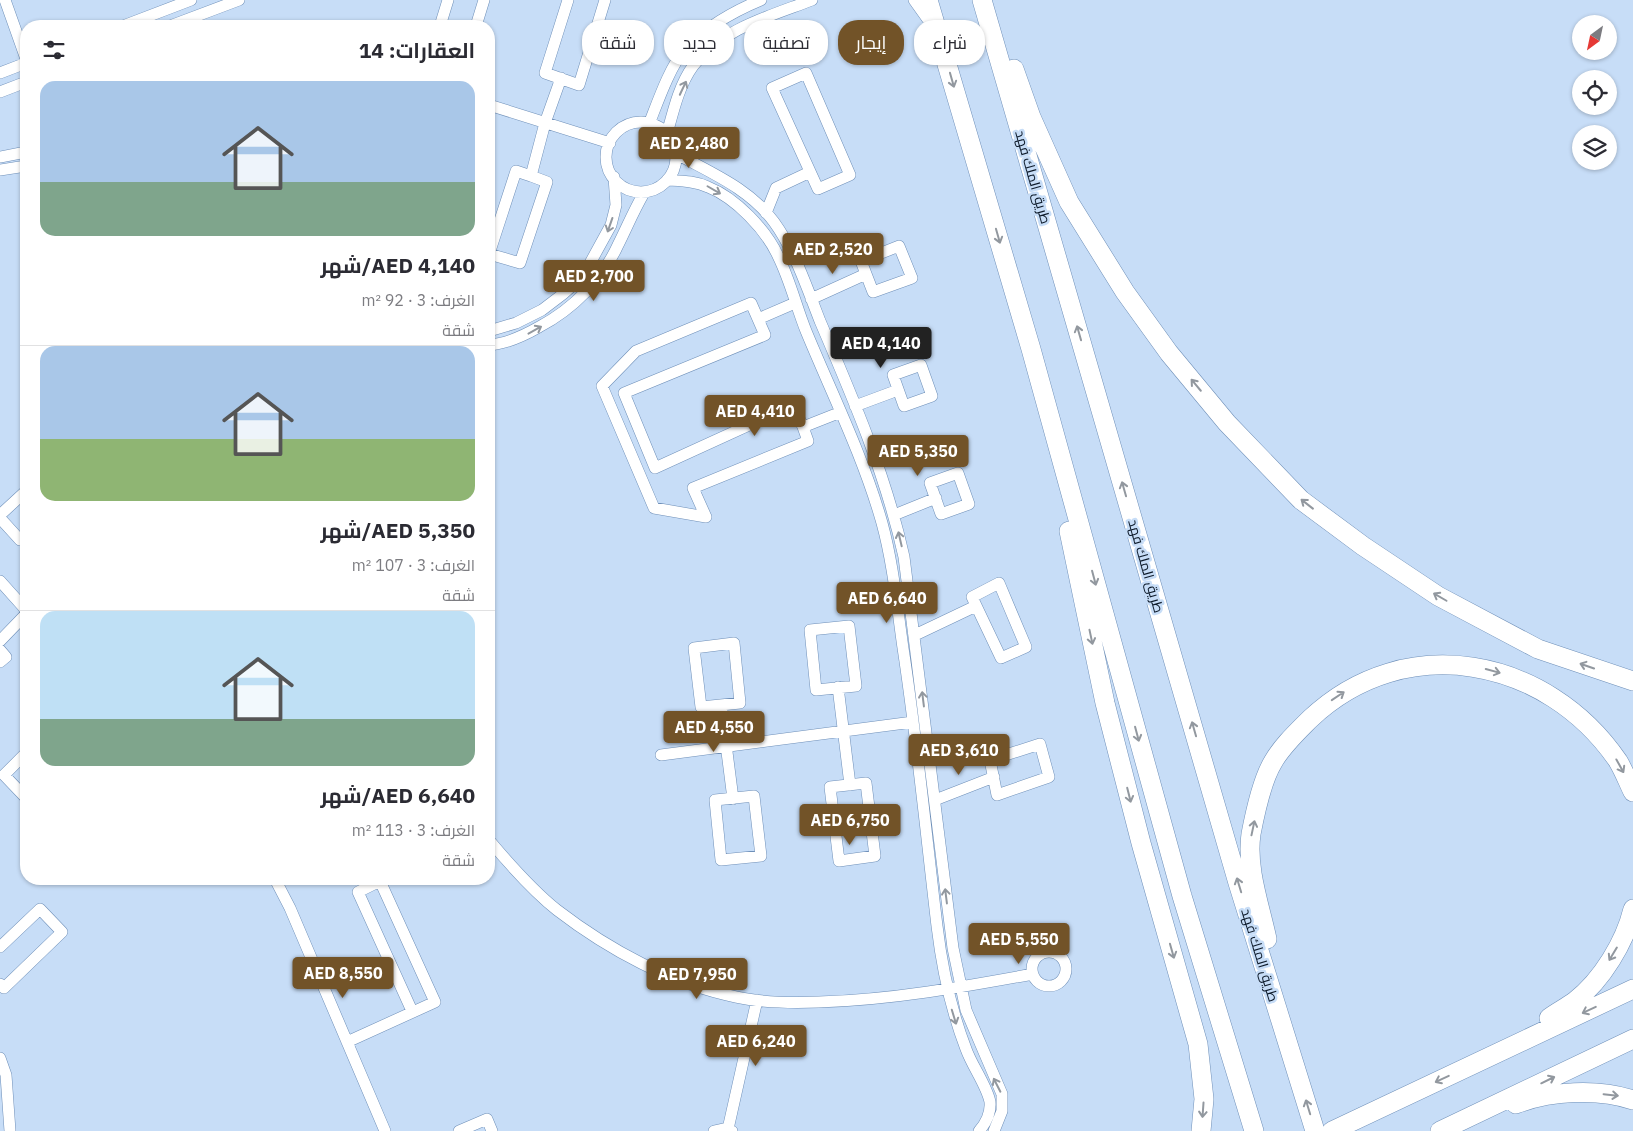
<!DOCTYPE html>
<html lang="ar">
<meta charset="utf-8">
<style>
:root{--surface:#fff;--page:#f2f2f3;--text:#2b2b33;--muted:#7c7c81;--line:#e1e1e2;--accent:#725328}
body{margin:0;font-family:"IBM Plex Sans",Cairo,sans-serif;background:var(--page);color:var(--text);direction:rtl;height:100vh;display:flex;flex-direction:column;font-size:19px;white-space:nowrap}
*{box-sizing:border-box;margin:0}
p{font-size:16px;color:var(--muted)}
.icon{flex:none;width:28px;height:28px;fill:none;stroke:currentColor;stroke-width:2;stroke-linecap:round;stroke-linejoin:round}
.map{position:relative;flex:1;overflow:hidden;direction:ltr}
.sheet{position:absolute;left:20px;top:20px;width:475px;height:865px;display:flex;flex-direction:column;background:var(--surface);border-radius:20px;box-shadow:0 1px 4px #0004;direction:rtl}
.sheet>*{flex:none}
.top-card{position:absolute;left:510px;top:20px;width:475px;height:45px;direction:rtl;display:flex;gap:10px}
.needle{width:32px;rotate:213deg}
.controls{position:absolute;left:1572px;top:15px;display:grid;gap:10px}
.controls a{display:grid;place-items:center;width:45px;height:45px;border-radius:50%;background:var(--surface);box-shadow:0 1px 4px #0004;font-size:25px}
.price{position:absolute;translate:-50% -42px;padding:0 11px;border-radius:5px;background:var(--accent);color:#fff;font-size:16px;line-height:32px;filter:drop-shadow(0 1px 2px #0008)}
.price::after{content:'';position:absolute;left:50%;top:30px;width:15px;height:11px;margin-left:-8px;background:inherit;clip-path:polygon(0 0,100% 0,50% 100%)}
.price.on{background:#222;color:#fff}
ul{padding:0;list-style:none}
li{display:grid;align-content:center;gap:10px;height:265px;padding:0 20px}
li+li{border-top:1px solid var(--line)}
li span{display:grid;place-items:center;height:155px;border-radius:15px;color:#555}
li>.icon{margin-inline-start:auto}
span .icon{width:90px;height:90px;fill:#fffc;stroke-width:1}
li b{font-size:21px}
h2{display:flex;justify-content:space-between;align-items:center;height:60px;padding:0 20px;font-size:21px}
.chip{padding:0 18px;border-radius:20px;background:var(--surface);box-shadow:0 1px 4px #0004;font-size:18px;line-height:45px}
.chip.on{background:var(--accent);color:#fff}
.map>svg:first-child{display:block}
</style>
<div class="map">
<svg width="1633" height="1131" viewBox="0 0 1633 1131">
<rect width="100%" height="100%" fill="#c7ddf7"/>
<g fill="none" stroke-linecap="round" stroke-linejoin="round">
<g stroke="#6e8fb8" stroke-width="12">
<path id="minor" d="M 5,0 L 26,59
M 568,0 L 545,73 L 579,85 L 605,0
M 914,0 L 929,21
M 123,26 L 191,0
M 170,26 L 239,0
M 440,26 L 448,0
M 476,26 L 484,0
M 0,73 L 26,63
M 806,73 L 850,175 L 818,189 L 772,88 Z
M 0,92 L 26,82
M 489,105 L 610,143
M606 157a35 35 0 1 1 70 0a35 35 0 1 1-70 0Z
M 649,124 C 657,104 670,66 684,51 C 705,27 732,12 761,0
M 667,134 C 673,112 679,85 693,66 C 721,29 770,16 812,0
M 675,153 C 711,173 749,188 774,222 C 795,251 807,288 820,321 C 853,398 886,475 904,557 L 953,948 L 966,1010 L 1002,1094 L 1002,1111 L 994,1131
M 0,157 L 26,152
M 0,170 L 26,166
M 531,176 L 547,182 L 520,263 L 489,254 L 516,171 L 531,176 L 545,123 L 561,78
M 667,180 C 681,181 695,181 708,187 C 736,198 766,230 778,256 C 790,280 796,306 806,331 C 832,394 863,456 882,523 C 893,563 897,606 903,648 C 917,740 926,833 937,926 C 942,968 951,1010 966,1049 C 972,1066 987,1086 990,1102 C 991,1114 986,1123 979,1131
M 766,213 L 776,188 L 810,172
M 899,246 L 912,278 L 873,292 L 861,261 Z
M 811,299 L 866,274
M 758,319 L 795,303
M 489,331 L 516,323 L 542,310 L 563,294 L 583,276 L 611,225 L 616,205 L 614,177
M 489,345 C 506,344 525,335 539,327 C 573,309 602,280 618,245 C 627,227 634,210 644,193
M 921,365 L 932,396 L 904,406 L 893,375 Z
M 855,406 L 898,390
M 803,427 L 793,405 L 655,468 L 624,393 L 765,335 L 751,303 L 636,351 L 602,386 L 654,508 L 706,517 L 693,488 L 808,441 L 803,427 L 841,412
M 958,473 L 969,504 L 941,514 L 930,483 Z
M 0,515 L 26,491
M 894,515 L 936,498
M 0,518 L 20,540 L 26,534
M 0,581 L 26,610
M 999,583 L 1026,647 L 1001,658 L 972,597 Z
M 849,626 L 856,686 L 816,690 L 810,630 Z
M 915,635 L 976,606
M 0,641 L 26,614
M 734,643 L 740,703 L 701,707 L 694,648 Z
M 0,650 L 6,657 L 0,662
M 838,687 L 850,785
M 721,705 L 733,799
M 1040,744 L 1049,777 L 997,795 L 990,760 Z
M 26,753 L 4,775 L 26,798
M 661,755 L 913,722
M 866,783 L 875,856 L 839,861 L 830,787 Z
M 754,796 L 761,856 L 721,860 L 715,800 Z
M 935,800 L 994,777
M 489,840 C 510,865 532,890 557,910 C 609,950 672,984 736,997 C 763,1003 792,1003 819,1002 C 891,1000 962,987 1033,974
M 275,879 L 290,908 L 385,1131
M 0,947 L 40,909 L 62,932 L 4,988 L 0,984
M1032 969a17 17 0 1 1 34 0a17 17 0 1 1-34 0Z
M 347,1042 L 435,1002 L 380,881 L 358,892 L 412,1011
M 0,1058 L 6,1075 L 10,1131
M 728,1129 L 757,1000
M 459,1131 L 487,1119 L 492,1131
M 714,1131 L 723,1129 L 732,1131"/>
</g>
<g stroke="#6e8fb8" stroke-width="20">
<path id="trunk" d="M 928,0 L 1031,349 L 1182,896 L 1254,1131
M 982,0 L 1238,883 L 1315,1131
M 1014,69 L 1031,117 L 1069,202 L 1125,292 L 1169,353 L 1227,423 L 1301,500 L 1363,546 L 1438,596 L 1538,649 L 1633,681
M 1069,531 L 1105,703 L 1141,843 L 1198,1044 L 1204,1099 L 1201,1131
M 1267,939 C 1260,906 1246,868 1251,834 C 1255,813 1262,780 1273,762 C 1282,746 1297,732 1310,719 C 1405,629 1547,657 1618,761 C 1624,771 1628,782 1633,792
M 1549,1018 C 1557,1012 1567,1007 1575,1001 C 1602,980 1625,942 1633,909
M 1516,1104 C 1550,1091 1598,1088 1633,1100
M 1332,1131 L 1633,989
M 1440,1131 L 1633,1039"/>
</g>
<use href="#minor" stroke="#fff" stroke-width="11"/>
<use href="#trunk" stroke="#fff" stroke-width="19"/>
</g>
<defs><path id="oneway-shaft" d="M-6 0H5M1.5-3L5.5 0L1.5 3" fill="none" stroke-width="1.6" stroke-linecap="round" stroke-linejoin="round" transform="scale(1.25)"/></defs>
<g stroke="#92989f">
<use href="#oneway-shaft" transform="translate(952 80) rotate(74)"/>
<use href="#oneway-shaft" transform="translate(683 88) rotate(-65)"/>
<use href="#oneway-shaft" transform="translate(714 190) rotate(30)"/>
<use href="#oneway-shaft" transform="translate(610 225) rotate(109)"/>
<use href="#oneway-shaft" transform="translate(998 236) rotate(74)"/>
<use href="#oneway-shaft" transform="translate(535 330) rotate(-29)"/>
<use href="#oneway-shaft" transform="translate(1079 333) rotate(-106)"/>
<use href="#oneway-shaft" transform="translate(1196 385) rotate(-130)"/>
<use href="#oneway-shaft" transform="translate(1124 489) rotate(-106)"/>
<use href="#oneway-shaft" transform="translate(1307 504) rotate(-142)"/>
<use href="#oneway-shaft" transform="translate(900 539) rotate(-103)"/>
<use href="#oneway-shaft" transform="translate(1094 578) rotate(75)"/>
<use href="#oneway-shaft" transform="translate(1440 597) rotate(-150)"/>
<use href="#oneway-shaft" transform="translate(1091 637) rotate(78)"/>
<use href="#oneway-shaft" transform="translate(1587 666) rotate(-161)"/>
<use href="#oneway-shaft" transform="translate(1493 671) rotate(15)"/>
<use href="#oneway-shaft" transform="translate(1338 696) rotate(-34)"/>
<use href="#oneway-shaft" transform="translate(923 699) rotate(-97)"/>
<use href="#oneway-shaft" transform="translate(1194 729) rotate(-106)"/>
<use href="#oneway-shaft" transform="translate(1137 734) rotate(75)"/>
<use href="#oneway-shaft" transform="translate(1620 766) rotate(61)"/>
<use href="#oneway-shaft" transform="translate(1129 795) rotate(76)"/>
<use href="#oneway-shaft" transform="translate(1253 828) rotate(-78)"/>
<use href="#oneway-shaft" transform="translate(1239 885) rotate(-107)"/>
<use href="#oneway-shaft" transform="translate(946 896) rotate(-97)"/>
<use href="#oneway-shaft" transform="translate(1172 951) rotate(74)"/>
<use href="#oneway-shaft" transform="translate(1613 954) rotate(121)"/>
<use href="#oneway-shaft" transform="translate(1589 1010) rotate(155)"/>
<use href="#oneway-shaft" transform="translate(954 1017) rotate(73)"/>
<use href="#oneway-shaft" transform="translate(1442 1079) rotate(155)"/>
<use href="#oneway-shaft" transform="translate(1548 1080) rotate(-26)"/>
<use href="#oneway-shaft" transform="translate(997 1085) rotate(-117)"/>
<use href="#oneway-shaft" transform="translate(1611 1095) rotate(6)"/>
<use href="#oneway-shaft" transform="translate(1308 1107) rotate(-107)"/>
<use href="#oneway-shaft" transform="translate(1203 1110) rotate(94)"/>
</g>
<g text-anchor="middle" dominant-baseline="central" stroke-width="5" stroke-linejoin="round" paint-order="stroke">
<g font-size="14" fill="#0d1a2a" stroke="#c7ddf7">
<text transform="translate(1033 177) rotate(74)">طريق الملك فهد</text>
<text transform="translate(1146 566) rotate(74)">طريق الملك فهد</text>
<text transform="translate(1260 955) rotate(73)">طريق الملك فهد</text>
</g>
</g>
</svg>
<div class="controls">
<a><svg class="needle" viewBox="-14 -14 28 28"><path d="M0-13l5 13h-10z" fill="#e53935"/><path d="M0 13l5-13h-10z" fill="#7c7c81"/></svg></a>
<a><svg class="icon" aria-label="locate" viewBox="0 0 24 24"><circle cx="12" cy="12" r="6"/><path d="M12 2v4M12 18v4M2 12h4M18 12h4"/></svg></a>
<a><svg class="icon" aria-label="layers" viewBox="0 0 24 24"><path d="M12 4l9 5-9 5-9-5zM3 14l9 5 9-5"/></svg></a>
</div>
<b class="price" style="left:689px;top:169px">AED 2,480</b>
<b class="price" style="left:833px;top:275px">AED 2,520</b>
<b class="price" style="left:594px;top:302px">AED 2,700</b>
<b class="price on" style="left:881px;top:369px">AED 4,140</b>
<b class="price" style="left:755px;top:437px">AED 4,410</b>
<b class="price" style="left:918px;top:477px">AED 5,350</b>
<b class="price" style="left:887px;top:624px">AED 6,640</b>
<b class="price" style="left:714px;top:753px">AED 4,550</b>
<b class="price" style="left:959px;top:776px">AED 3,610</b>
<b class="price" style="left:850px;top:846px">AED 6,750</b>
<b class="price" style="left:1019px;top:965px">AED 5,550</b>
<b class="price" style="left:343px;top:999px">AED 8,550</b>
<b class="price" style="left:697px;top:1000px">AED 7,950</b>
<b class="price" style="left:756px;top:1067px">AED 6,240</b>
<div class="top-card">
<a class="chip">شراء</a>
<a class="chip on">إيجار</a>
<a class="chip">تصفية</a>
<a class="chip">جديد</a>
<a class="chip">شقة</a>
</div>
<section class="sheet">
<h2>العقارات: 14<svg class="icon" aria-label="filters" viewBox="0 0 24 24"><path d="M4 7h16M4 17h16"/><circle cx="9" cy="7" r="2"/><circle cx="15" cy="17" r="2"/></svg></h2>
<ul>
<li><span style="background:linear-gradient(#a9c7e8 65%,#7fa58c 0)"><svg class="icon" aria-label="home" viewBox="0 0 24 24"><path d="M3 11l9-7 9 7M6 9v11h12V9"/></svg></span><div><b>AED 4,140/شهر</b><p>الغرف: 3 · 92 m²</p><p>شقة</p></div></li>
<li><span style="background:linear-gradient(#a9c7e8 60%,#8fb573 0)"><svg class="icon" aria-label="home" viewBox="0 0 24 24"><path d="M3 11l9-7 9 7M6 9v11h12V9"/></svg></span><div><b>AED 5,350/شهر</b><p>الغرف: 3 · 107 m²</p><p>شقة</p></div></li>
<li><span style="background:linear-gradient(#bfe0f5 70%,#7fa58c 0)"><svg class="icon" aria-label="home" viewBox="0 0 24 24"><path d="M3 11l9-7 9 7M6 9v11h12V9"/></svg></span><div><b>AED 6,640/شهر</b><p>الغرف: 3 · 113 m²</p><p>شقة</p></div></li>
</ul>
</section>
</div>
